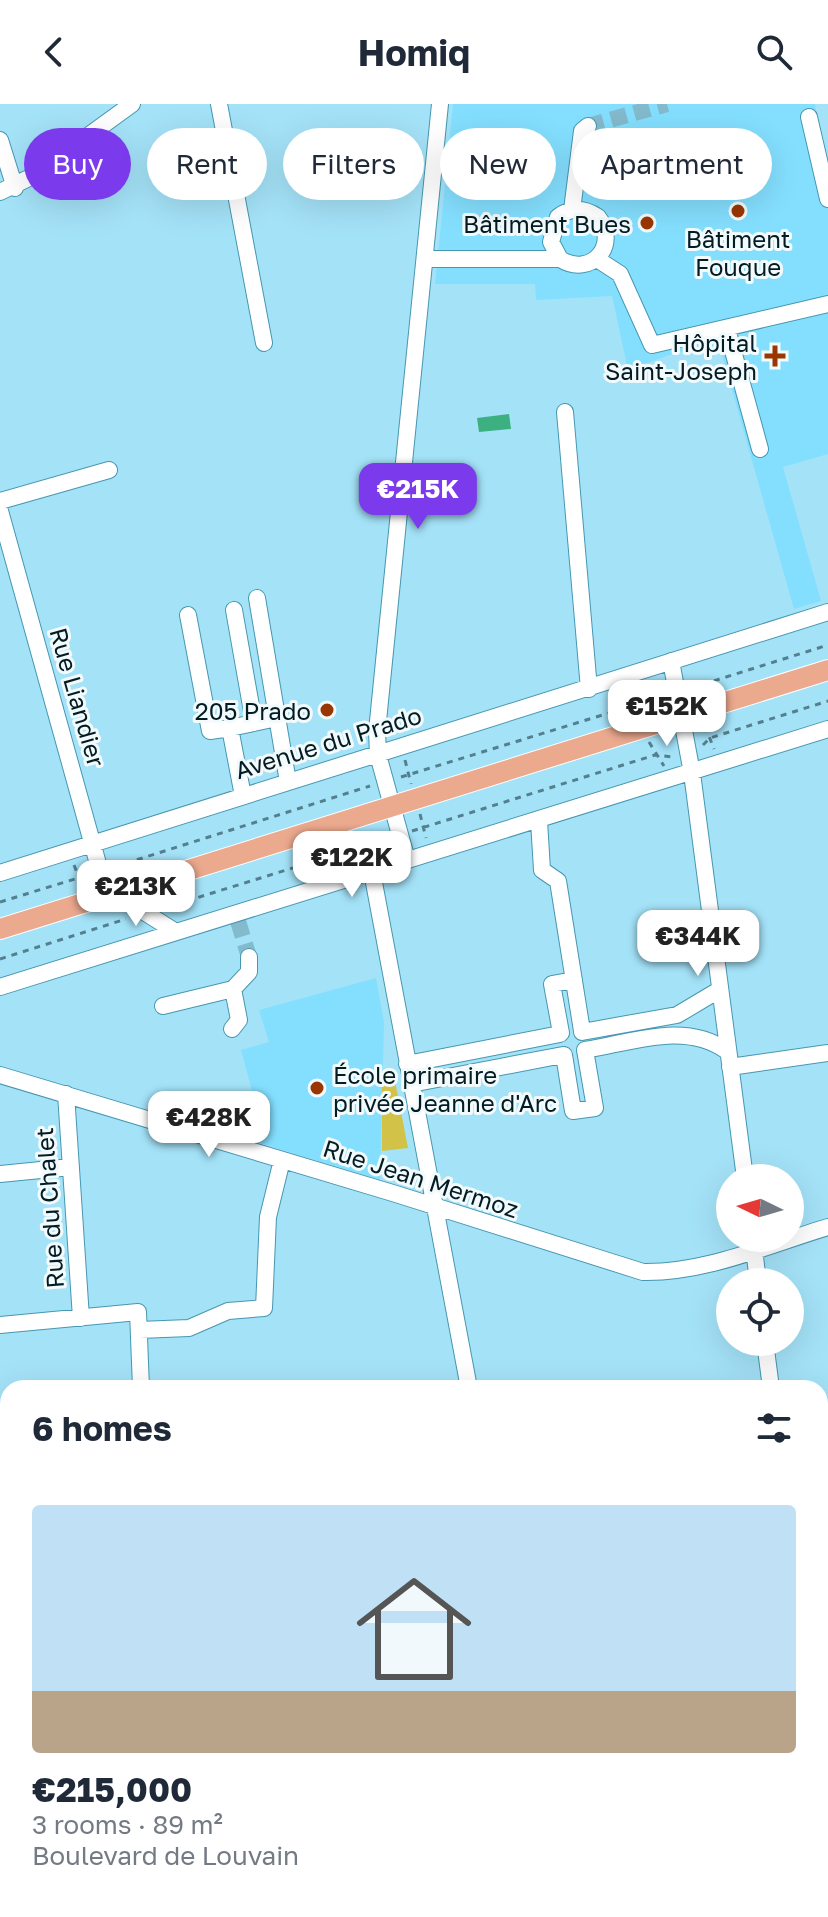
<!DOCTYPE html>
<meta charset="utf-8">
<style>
:root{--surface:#fff;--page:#f2f2f3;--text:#1f2937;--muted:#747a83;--line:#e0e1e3;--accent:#7c3aed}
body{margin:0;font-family:"Golos Text",sans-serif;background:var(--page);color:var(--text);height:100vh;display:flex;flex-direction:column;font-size:30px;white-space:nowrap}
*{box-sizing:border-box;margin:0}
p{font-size:26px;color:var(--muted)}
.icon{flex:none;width:44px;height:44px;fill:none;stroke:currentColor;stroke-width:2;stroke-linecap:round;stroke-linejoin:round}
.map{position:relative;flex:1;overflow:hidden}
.sheet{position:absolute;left:0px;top:1276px;width:828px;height:538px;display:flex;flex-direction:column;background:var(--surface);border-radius:24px 24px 0 0;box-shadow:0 8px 32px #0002}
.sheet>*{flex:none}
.banner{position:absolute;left:24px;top:24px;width:780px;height:72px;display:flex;gap:16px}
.needle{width:52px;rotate:275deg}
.controls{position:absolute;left:716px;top:1060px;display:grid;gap:16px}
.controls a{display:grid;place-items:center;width:88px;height:88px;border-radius:50%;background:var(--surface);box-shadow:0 8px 32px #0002;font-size:40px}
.price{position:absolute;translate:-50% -68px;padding:0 18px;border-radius:16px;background:#fff;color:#222;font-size:26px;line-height:52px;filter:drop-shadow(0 2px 4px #0008)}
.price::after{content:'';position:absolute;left:50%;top:48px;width:24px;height:18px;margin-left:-12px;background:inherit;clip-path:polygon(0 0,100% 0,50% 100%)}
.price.on{background:var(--accent);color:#fff}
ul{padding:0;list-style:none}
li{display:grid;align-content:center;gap:16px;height:424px;padding:0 32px}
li+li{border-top:2px solid var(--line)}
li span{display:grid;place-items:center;height:248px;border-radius:8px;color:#555}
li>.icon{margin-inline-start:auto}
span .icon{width:144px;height:144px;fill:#fffc;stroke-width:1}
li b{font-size:34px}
h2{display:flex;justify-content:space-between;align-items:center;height:96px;padding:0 32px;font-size:34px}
.pill{padding:0 28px;border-radius:36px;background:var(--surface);box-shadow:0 8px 32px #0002;font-size:28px;line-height:72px}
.pill.on{background:var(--accent);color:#fff}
header{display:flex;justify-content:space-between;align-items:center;height:104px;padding:0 32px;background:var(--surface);font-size:36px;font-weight:700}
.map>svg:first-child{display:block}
</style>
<header><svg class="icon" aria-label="back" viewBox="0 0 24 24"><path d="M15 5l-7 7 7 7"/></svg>Homiq<svg class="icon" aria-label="search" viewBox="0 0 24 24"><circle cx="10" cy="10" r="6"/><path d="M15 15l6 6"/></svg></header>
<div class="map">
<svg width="828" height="1813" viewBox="0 0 828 1813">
<rect width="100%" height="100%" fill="#a4e2f8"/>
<path fill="#84dffe" d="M 453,0 L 815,0 L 828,73 L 828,350 L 783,363 L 821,497 L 794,505 L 719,240 L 675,249 L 628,266 L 612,192 L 536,196 L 535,180 L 435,180 Z
M 376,874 L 384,918 L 380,1076 L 221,1027 L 239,1022 L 234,1000 L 239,998 L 241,1004 L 255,998 L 241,946 L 269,938 L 259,906 Z"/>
<path fill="#d2c248" d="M 393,967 L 408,1044 L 382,1047 L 382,969 Z"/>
<path fill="#3cb080" d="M 509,310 L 511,325 L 479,328 L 477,314 Z"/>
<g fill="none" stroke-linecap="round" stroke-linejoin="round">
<path stroke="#84bacd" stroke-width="16" stroke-dasharray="16 8" stroke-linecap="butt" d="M 588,22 L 667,0
M 238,817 L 249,853"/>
<g stroke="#4697b1" stroke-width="18">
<path id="minor" d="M 219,0 L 264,239
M 809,13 L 828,95
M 0,36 L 15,84
M 0,88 L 33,72 L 132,0
M 572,106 L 582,27 L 588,22
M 426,155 L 560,155 C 591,174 620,141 598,113 C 584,104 571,103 558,113 L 551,138 L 560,155
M 597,155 L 620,170 L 652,241 L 828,200
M 727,225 L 760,345
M 565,308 L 589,585
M 0,397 L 109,366
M 0,407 L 100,767 L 114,789 L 176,828
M 257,494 L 288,678
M 234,506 L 254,619
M 188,511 L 210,627 L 230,624
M 671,557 L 692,669 L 745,1074
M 243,692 L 230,624 L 277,614
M 539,717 L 542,766 L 558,777 L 582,927
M 407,756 L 378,651 L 377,627 L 440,0
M 372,768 L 469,1284
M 0,769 L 828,508
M 0,883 L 828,625
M 163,902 L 233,885
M 232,925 L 239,916 L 233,885 L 249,868 L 249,853
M 582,928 L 677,911 L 719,886
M 561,929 L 552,880 L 574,876
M 585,946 C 633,938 686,917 727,947
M 564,951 L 573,1007 L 595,1004 L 585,946
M 407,960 L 560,930
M 730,963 L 828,949
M 0,971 L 396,1090 L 643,1168 C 706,1169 768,1141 828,1123
M 411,980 L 563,951
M 66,990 L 81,1214
M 0,1070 L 71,1063
M 753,1136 L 758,1178
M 0,1221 L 138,1208 L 141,1284
M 139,1226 L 189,1224 L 228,1207 L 264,1204 L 268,1113 L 282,1056
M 765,1238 L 771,1284
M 0,1450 L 8,1449
M 820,1496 L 828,1494
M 0,1674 L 8,1672
M 116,1806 L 118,1813
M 189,1806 L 222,1813
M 569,1806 L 570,1813
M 0,1812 L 57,1806"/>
</g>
<g stroke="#fff" stroke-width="22">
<path id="major" d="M 0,825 L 828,566"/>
</g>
<path stroke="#547f8e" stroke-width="3" stroke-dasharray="6 6" stroke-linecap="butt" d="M 691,584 L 828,541
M 705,622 L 714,645
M 649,638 L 664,662
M 703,641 L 710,634 L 828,597
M 405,656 L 411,680
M 401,673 L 661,593
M 420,710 L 426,734
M 412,727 L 655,651 L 673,653
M 74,761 L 83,784
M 114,763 L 370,682
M 0,798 L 88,771
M 164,804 L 386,735
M 0,855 L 126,815"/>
<use href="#minor" stroke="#fff" stroke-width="16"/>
<use href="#major" stroke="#eba98e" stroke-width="20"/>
</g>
<g fill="#9a3700" stroke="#f2fafc" stroke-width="3">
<circle cx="738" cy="107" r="8"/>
<circle cx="647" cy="119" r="8"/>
<path d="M771 240h8v8h8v8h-8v8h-8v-8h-8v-8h8z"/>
<circle cx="327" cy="606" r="8"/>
<circle cx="317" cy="984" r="8"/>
</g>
<g text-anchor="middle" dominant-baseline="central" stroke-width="6" stroke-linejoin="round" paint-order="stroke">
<g font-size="24" fill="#031b23" stroke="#f2fafc" text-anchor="end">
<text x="631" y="119">Bâtiment Bues</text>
<text x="738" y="134" text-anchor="middle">Bâtiment<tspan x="738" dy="28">Fouque</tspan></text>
<text x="757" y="238">Hôpital<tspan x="757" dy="28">Saint-Joseph</tspan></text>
<text x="311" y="606">205 Prado</text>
<text x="333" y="970" text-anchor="start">École primaire<tspan x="333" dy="28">privée Jeanne d'Arc</tspan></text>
</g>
<g font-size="24" fill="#031b23" stroke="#f2fafc">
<text transform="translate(78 593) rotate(74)">Rue Liandier</text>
<text transform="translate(328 638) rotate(-17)">Avenue du Prado</text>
<text transform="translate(421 1074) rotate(18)">Rue Jean Mermoz</text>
<text transform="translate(49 1104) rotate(-94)">Rue du Chalet</text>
</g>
</g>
</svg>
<div class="controls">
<a><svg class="needle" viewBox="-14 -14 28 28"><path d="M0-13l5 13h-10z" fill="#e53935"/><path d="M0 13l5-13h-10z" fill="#747a83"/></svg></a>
<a><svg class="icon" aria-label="locate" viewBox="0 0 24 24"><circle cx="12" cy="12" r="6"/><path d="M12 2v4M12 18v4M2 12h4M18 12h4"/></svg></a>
</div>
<b class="price on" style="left:418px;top:427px">€215K</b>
<b class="price" style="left:667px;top:644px">€152K</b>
<b class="price" style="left:352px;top:795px">€122K</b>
<b class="price" style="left:136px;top:824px">€213K</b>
<b class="price" style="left:698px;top:874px">€344K</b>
<b class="price" style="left:209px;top:1055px">€428K</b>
<div class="banner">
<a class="pill on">Buy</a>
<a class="pill">Rent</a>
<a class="pill">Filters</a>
<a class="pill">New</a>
<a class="pill">Apartment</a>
</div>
<section class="sheet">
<h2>6 homes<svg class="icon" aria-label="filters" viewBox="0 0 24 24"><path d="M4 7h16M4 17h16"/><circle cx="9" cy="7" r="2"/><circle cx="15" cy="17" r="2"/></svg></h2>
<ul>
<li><span style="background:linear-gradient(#bfe0f5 75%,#b9a48a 0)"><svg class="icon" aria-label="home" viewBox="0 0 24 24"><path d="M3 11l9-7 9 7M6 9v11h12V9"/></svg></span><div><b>€215,000</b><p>3 rooms · 89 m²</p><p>Boulevard de Louvain</p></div></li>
</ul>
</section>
</div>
